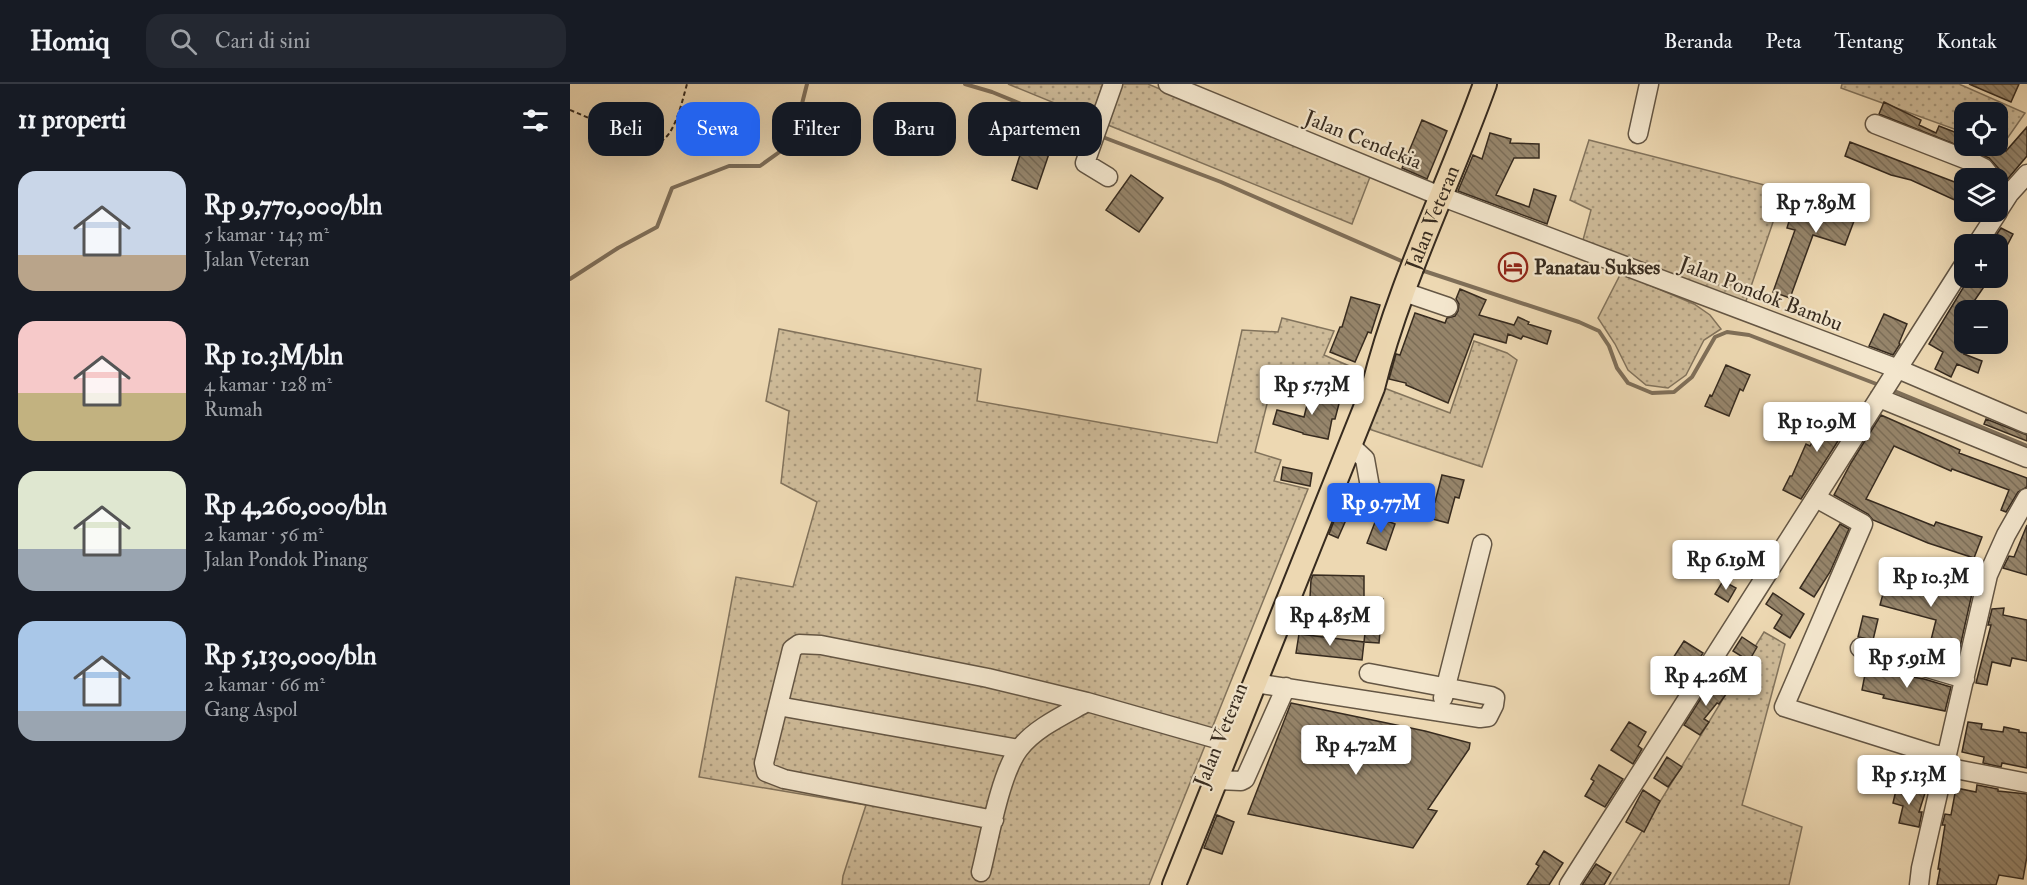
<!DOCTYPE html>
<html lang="id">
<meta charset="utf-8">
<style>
:root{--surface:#171b24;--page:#242831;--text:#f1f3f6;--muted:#9ea1a6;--line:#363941;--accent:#2563eb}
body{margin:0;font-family:"IM FELL Double Pica",serif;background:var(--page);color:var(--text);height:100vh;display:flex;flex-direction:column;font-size:22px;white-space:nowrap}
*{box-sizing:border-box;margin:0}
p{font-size:20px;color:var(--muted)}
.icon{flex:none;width:33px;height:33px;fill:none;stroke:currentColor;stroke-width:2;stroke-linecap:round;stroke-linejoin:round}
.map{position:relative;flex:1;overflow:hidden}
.details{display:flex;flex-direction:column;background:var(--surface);width:570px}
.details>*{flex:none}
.banner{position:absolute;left:18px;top:18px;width:570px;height:54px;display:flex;gap:12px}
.buttons{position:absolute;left:1384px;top:18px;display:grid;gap:12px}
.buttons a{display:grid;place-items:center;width:54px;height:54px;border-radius:12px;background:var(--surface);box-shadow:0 6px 24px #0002;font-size:30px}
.price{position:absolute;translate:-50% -51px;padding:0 14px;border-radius:6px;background:#fff;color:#222;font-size:20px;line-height:39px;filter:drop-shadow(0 2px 3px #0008)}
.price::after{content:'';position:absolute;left:50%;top:36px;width:18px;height:14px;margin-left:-9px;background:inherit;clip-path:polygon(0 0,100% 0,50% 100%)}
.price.current{background:var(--accent);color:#fff}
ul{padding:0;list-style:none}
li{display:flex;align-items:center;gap:18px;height:150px;padding:0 18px}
li span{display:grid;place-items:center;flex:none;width:168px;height:120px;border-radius:18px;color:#555}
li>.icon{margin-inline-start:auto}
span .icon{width:72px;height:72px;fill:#fffc;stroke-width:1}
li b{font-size:26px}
h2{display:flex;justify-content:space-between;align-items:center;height:72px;padding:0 18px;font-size:26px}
.chip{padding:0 21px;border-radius:18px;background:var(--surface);box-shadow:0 6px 24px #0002;font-size:21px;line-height:54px}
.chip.current{background:var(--accent);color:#fff}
header{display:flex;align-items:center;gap:36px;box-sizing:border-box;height:84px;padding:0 30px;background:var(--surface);border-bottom:2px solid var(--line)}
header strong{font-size:28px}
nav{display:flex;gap:33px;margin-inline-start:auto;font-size:21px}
.search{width:420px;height:54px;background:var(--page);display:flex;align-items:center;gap:15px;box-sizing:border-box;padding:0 21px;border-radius:18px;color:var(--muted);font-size:22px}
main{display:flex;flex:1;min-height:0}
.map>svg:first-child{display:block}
</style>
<header>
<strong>Homiq</strong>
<div class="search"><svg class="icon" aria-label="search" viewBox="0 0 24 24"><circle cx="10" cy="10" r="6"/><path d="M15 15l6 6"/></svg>Cari di sini</div>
<nav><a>Beranda</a><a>Peta</a><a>Tentang</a><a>Kontak</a></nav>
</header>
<main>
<section class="details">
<h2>11 properti<svg class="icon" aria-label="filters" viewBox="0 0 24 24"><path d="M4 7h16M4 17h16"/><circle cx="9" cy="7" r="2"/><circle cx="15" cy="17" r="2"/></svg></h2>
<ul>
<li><span style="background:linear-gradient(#c9d6e8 70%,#b9a48a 0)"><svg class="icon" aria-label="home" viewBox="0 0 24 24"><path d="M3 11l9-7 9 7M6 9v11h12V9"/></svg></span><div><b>Rp 9,770,000/bln</b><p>5 kamar · 143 m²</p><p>Jalan Veteran</p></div></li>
<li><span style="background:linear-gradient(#f6c9c9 60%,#c2b280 0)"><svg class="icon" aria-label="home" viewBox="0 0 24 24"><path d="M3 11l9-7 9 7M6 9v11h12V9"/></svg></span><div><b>Rp 10.3M/bln</b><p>4 kamar · 128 m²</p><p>Rumah</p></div></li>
<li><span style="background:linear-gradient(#dfe7d0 65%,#9aa5b1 0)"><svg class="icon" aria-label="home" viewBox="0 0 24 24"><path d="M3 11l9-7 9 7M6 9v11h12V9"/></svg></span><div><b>Rp 4,260,000/bln</b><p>2 kamar · 56 m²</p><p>Jalan Pondok Pinang</p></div></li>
<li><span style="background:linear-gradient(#a9c7e8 75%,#9aa5b1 0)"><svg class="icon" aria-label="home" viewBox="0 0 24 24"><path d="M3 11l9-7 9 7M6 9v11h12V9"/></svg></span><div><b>Rp 5,130,000/bln</b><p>2 kamar · 66 m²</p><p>Gang Aspol</p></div></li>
</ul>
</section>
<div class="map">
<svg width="1457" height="801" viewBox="0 0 1457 801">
<defs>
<pattern id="grass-dots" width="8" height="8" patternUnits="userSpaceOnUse" patternTransform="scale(1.5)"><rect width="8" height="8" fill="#cebb99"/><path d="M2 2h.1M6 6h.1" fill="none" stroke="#a8987c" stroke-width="1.8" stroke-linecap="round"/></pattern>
<pattern id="building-back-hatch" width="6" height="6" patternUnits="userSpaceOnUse" patternTransform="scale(1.5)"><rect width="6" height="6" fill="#96856b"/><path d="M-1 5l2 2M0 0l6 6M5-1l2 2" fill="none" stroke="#7b6d57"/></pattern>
</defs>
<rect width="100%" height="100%" fill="#edd8b2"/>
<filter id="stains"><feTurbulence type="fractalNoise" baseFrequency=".00333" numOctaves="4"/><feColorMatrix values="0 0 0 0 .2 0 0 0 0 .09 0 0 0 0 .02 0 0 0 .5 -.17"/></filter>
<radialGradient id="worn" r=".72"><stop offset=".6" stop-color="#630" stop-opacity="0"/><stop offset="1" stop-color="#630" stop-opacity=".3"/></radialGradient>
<path fill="url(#grass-dots)" stroke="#82735c" stroke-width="1.5" d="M 438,0 L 533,0 L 521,34 Z
M 548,0 L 578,0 L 800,93 L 782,140 L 533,39 Z
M 1272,0 L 1389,0 L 1455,29 L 1432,62 L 1428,61 L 1428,28 L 1395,28 L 1395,49 L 1271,4 Z
M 1019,56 L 1214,106 L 1175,220 L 1013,156 L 1021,126 L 1000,116 Z
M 1051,189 L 1124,220 L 1140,231 L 1151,245 L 1134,256 L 1116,291 L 1098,304 L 1076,301 L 1058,286 L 1045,260 L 1028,234 Z
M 712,234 L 764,247 L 754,271 L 784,284 L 775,304 L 706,284 L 685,368 L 711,376 L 704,397 L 738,405 L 579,801 L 272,801 L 273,792 L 296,721 L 129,693 L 166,493 L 223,503 L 247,418 L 211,399 L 219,327 L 196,317 L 209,245 L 411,285 L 407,317 L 647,359 L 672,246 L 708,248 Z
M 904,257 L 937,269 L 947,276 L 912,383 L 796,344 L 814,304 L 880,329 Z
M 1194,548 L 1215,560 L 1172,721 L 1232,743 L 1219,801 L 1039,801 Z"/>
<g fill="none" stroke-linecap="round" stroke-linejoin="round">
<path stroke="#7f6f59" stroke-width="4" d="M 395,0 L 422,8 L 520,48
M 530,52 L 651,98 L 836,179
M 851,186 L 1009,238 L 1029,247 L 1039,262 L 1047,284 L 1058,299 L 1082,309 L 1104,308 L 1122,293 L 1145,253 L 1157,248 L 1179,251 L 1309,301
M 0,195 L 48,164 L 87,143 L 102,104 L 159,82 L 190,82 L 222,59 L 237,0
M 1322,306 L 1457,362"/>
</g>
<path fill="url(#building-back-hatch)" stroke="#372b1f" stroke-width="1.5" d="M 1399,0 L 1449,0 L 1441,18 Z
M 1314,18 L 1351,36 L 1349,41 L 1366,49 L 1369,42 L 1395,52 L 1395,62 L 1423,62 L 1436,67 L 1457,43 L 1457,72 L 1435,98 L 1433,97 L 1431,87 L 1419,74 L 1309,30 Z
M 852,36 L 877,47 L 857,95 L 832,84 Z
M 457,49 L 483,58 L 467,105 L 442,96 Z
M 920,49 L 941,55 L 940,59 L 969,60 L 969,74 L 944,74 L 926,111 L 959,123 L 964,105 L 986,112 L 977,140 L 888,107 L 903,71 L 912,75 Z
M 1280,58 L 1395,102 L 1389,118 L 1341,96 L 1321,91 L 1275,72 Z
M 561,91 L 593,114 L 569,148 L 536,126 Z
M 1264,103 L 1293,113 L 1275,161 L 1243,151 L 1220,214 L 1203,208 L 1225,146 L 1217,144 L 1223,124 L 1254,132 Z
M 1431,144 L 1443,150 L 1428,179 L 1428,160 L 1420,160 Z
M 1399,194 L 1420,194 L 1398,226 L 1395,226 L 1395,232 L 1390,239 L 1395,241 L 1395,260 L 1400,260 L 1394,270 L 1412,277 L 1408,289 L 1387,280 L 1381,293 L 1365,285 L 1373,268 L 1359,260 Z
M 890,205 L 916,216 L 909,231 L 944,241 L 948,233 L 959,238 L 958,240 L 981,247 L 977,260 L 953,252 L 951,255 L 938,250 L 936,259 L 904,250 L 878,319 L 836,301 L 836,299 L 819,295 L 826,270 L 830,271 L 845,229 L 875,239 L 877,234 L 885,232 L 888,227 L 889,220 L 886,215 Z
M 781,213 L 810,221 L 801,249 L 798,248 L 785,278 L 760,268 L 770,243 L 772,243 Z
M 1314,230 L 1337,240 L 1329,259 L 1330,260 L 1323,271 L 1299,262 Z
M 1156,281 L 1180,291 L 1173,307 L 1170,305 L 1159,332 L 1135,322 L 1140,311 L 1142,312 Z
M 741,305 L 771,312 L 765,335 L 762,335 L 758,355 L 733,350 L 733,349 L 703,340 L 707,326 L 734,333 Z
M 1260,323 L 1282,335 L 1231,415 L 1213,406 L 1220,392 L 1222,392 L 1236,360 L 1240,362 Z
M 1311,331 L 1390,366 L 1389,369 L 1457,394 L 1457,403 L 1448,408 L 1436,428 L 1431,426 L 1439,406 L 1382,385 L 1381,387 L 1324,362 L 1296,415 L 1364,442 L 1366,438 L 1412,453 L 1404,474 L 1358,459 L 1303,436 L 1298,430 L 1264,411 L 1281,379 Z
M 1416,335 L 1457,351 L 1457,357 L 1414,340 Z
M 713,383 L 742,389 L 740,402 L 711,396 Z
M 872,391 L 894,396 L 889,414 L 885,413 L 878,439 L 851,432 L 857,425 L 854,415 L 865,418 Z
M 769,424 L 779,429 L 768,454 L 759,450 Z
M 807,433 L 825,440 L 816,466 L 797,459 Z
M 1270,440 L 1279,445 L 1260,488 L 1244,513 L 1230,504 Z
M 1457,441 L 1457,491 L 1433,484 L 1439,472 L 1444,473 Z
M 1317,481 L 1403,505 L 1386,581 L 1357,572 L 1366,536 L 1310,521 L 1317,495 L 1314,494 Z
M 743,491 L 794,492 L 794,514 L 740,513 L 741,496 Z
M 1153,497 L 1166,504 L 1158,518 L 1145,510 Z
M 1203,509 L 1234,530 L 1220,554 L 1204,544 L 1212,531 L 1196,520 Z
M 798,514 L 813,515 L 809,559 L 794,558 L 796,540 L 798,534 Z
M 1434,524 L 1433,531 L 1457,536 L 1457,577 L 1442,574 L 1440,582 L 1422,578 L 1417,601 L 1406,599 L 1421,541 L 1418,541 L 1422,525 Z
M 1293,532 L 1308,535 L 1303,556 L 1288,553 Z
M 729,550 L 794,558 L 792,576 L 726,569 Z
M 1172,553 L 1187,563 L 1179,577 L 1163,567 Z
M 1114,557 L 1133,569 L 1114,600 L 1094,588 Z
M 1296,585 L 1354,595 L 1381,603 L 1375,627 L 1313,614 L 1314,611 L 1292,606 Z
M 1143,595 L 1159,606 L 1149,620 L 1147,619 L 1134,635 L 1139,638 L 1130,651 L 1114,641 Z
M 721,619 L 855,647 L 900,659 L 899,665 L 858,725 L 867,727 L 843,764 L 678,730 Z
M 1059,638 L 1076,648 L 1068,662 L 1072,665 L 1063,680 L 1041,666 Z
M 1398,638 L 1412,640 L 1411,645 L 1433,648 L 1434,643 L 1449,646 L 1449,648 L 1457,649 L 1457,684 L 1432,679 L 1431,683 L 1413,679 L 1414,673 L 1392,668 Z
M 1097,673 L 1112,683 L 1098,703 L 1084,694 Z
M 1029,681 L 1053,695 L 1035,723 L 1015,712 L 1024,697 L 1021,695 Z
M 1407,701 L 1428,705 L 1428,707 L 1457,710 L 1457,772 L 1453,795 L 1429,791 L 1426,801 L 1367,801 L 1370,785 L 1368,785 L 1375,741 L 1372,741 L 1375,730 L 1381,731 L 1386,704 L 1406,708 Z
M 1327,702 L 1355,709 L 1349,728 L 1352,728 L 1349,743 L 1329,739 L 1333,722 L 1323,719 Z
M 1073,706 L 1090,717 L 1074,748 L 1056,738 Z
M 647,731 L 664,738 L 652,770 L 634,764 Z
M 974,767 L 993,779 L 979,801 L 957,801 L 969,782 L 966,780 Z
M 1026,780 L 1041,789 L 1034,801 L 1012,801 Z"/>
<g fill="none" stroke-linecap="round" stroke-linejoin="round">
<g stroke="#645644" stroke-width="21">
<path id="minor" d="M 598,0 L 870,112 L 1328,285 L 1457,340
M 1305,40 L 1400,77 L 1414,84 L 1422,94
M 1068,50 L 1079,0
M 538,93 L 515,79 L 543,0
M 1428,127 L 1439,110 L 1457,90
M 1407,160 L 1428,128
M 834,208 L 878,223
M 1309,314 L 1457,374
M 780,361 L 795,375 L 800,403 L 807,410 L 846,422
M 1246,414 L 1293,440 L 1214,623 L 1363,670 L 1377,673
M 714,528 L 787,533
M 1290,564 L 1395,595
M 685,599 L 910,634 L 918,633 L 924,621 L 925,614 L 921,612 L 799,589
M 873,614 L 912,460
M 208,622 L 449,665
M 1375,683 L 1457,699
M 647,696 L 671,697 L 675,695 L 716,603
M 424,736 L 214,695 L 196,688 L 194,679 L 222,565 L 229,560 L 251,561 L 418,594 L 517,618 L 661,659
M 411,788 C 419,756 430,690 449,665 C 465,644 494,631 517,618
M 999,801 L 1395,179
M 1349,801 L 1351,784 L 1418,491 L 1436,451 L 1457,414"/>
</g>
<g stroke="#372b1f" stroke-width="26">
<g id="major">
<path id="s1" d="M 604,801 L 803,304 C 829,199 879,101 915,0"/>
</g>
</g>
<path stroke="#372b1f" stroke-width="2" stroke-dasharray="4.5 3" stroke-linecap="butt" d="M 0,26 L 80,60 C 85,59 91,58 94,55 C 106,46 113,14 117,0"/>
<use href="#minor" stroke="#f3e6cd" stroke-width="18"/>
<use href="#major" stroke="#edd8b2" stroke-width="22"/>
</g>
<defs>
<g id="hotel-ring" transform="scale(1.5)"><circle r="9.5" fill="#f3e6cd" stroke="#8f2418" stroke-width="1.5"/><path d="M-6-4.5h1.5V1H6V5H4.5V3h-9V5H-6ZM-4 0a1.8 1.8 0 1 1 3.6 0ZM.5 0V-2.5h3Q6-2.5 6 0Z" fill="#8f2418"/></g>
</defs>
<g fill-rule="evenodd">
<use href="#hotel-ring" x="943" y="183"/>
</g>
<g text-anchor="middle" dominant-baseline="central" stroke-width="4.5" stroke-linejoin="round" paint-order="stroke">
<g font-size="21" fill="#372b1f" stroke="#f3e6cd">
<text transform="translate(793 56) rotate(22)">Jalan Cendekia</text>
<text stroke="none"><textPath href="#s1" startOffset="716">Jalan Veteran</textPath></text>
<text transform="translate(1191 210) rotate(21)">Jalan Pondok Bambu</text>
<text transform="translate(651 651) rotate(-68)">Jalan Veteran</text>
</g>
<g font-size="21" font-weight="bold" fill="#372b1f" stroke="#f3e6cd" text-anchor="start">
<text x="964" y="183">Panatau Sukses</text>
</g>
</g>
<rect width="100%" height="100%" filter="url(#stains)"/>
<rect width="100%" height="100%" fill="url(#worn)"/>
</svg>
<div class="buttons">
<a><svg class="icon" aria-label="locate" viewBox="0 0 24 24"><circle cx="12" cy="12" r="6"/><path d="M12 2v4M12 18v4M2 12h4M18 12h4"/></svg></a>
<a><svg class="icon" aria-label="layers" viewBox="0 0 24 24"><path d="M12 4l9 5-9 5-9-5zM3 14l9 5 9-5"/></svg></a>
<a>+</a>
<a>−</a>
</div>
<b class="price" style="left:1246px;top:150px">Rp 7.89M</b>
<b class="price" style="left:742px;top:332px">Rp 5.73M</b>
<b class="price" style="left:1247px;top:369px">Rp 10.9M</b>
<b class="price current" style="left:811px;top:450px">Rp 9.77M</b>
<b class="price" style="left:1156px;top:507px">Rp 6.19M</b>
<b class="price" style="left:1361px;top:524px">Rp 10.3M</b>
<b class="price" style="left:760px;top:563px">Rp 4.85M</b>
<b class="price" style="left:1337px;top:605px">Rp 5.91M</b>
<b class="price" style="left:1136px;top:623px">Rp 4.26M</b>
<b class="price" style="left:786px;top:692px">Rp 4.72M</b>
<b class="price" style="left:1339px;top:722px">Rp 5.13M</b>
<div class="banner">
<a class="chip">Beli</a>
<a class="chip current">Sewa</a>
<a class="chip">Filter</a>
<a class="chip">Baru</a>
<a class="chip">Apartemen</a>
</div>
</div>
</main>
